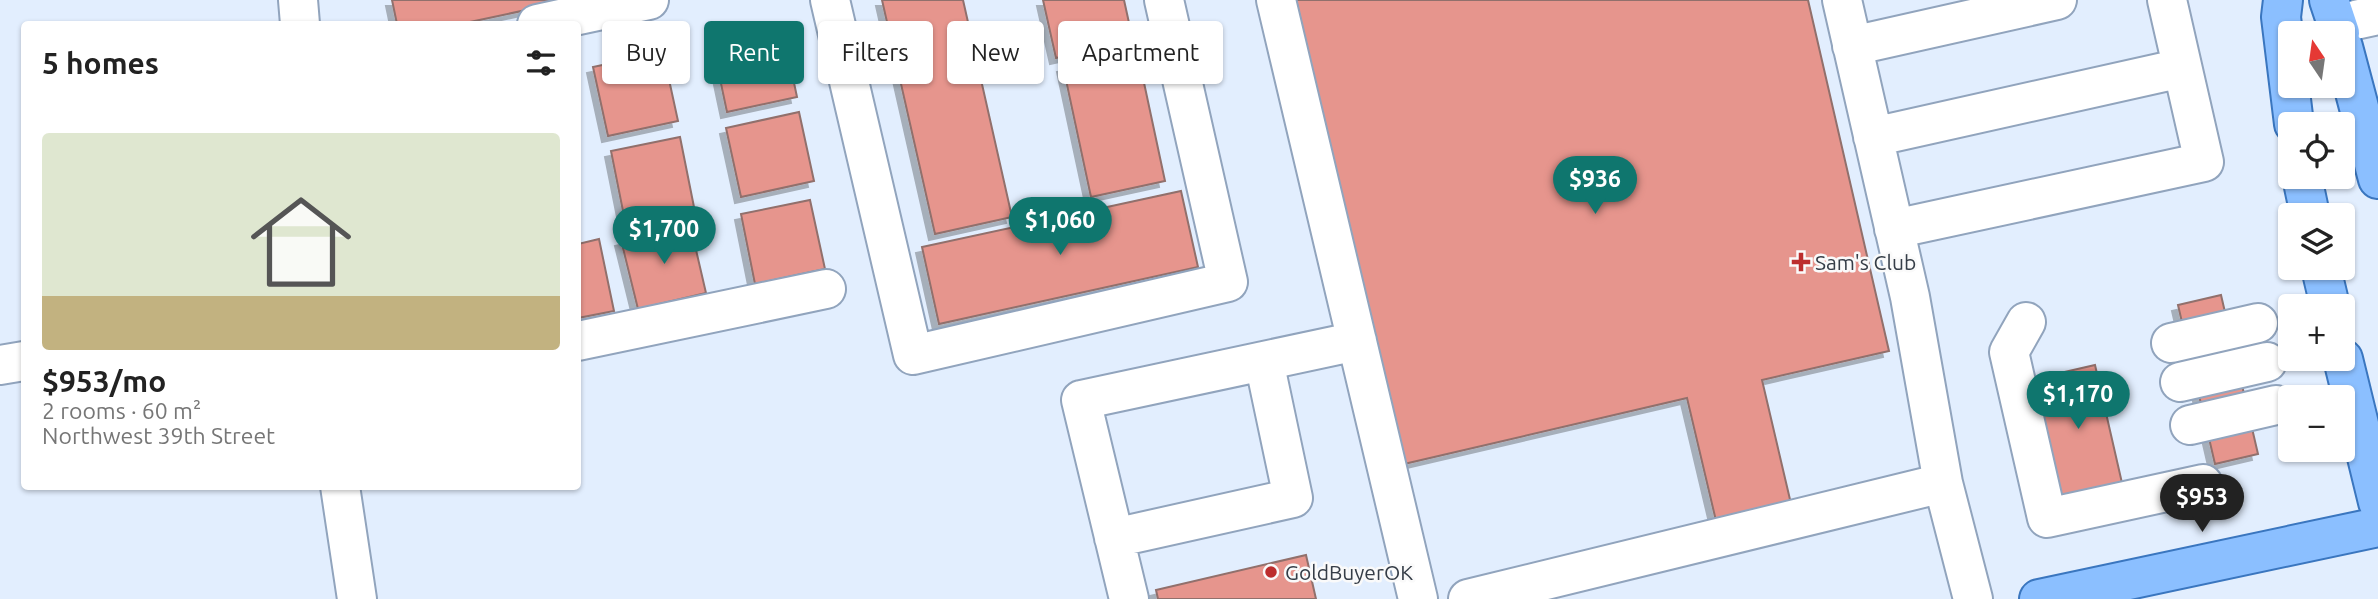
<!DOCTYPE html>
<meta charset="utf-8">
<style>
:root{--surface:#fff;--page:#f6f6f6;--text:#222;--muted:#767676;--accent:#0f766e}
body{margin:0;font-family:Ubuntu,sans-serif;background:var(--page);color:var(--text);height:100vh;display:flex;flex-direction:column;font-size:26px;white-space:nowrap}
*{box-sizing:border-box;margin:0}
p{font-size:23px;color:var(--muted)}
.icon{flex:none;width:38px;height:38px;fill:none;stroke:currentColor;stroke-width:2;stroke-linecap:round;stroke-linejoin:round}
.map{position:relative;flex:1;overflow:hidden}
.panel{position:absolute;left:21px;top:21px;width:560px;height:469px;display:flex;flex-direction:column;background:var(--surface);border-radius:7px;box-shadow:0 2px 5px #0004}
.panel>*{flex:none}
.guide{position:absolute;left:602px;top:21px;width:665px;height:63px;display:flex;gap:14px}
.needle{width:46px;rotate:347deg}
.tools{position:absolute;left:2278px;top:21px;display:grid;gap:14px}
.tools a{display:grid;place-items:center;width:77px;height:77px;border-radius:7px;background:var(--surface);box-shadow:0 2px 5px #0004;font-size:35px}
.price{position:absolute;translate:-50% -60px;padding:0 16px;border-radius:24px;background:var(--accent);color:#fff;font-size:23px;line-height:46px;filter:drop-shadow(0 2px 4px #0008)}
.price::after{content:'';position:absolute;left:50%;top:42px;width:21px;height:16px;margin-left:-10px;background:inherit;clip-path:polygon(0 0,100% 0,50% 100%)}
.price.current{background:#222;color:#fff}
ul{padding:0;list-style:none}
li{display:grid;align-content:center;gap:14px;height:371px;padding:0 21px}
li span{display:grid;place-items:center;height:217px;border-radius:7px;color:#555}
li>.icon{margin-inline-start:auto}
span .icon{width:126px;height:126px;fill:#fffc;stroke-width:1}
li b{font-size:30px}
h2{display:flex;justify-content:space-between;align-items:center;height:84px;padding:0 21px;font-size:30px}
.tag{padding:0 24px;border-radius:7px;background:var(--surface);box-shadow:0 2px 5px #0004;font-size:24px;line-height:63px}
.tag.current{background:var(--accent);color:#fff}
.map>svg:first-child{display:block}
</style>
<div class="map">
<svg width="2378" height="599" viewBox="0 0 2378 599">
<defs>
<filter id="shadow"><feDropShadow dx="-6" dy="6" stdDeviation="0" flood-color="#0004"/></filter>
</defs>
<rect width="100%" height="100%" fill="#e2eefe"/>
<path fill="#e6958d" stroke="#91706c" stroke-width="2" filter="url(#shadow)" d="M 392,0 L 573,0 L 470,22 L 471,24 L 397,24 Z
M 882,0 L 963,0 L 1012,217 L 935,234 Z
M 1043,0 L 1124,0 L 1133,41 L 1056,58 Z
M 1296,0 L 1808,0 L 1889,351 L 1762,380 L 1792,508 L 1717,525 L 1687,398 L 1404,464 Z
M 782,26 L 797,97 L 727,112 L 712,41 Z
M 1137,50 L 1165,181 L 1091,197 L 1063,66 Z
M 663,52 L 678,121 L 608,136 L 593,67 Z
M 799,112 L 814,181 L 741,197 L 726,128 Z
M 680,137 L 694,207 L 625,221 L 611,151 Z
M 1181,191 L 1198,267 L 939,324 L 922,247 Z
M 810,200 L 825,269 L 755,284 L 741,214 Z
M 690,224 L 706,293 L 638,309 L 621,240 Z
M 599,239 L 614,311 L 578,318 L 578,244 Z
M 2221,295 L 2258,454 L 2215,464 L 2178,305 Z
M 2095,365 L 2122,483 L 2061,497 L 2034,379 Z
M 1306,555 L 1316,599 L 1158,599 L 1156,590 Z"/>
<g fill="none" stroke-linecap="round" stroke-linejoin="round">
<g stroke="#91a4bd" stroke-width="42">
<path id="minor" d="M 298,0 L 300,24
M 830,0 L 913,355 L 1228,282 L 1164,0
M 1276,0 L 1418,599
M 1842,0 L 1910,297 L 1943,483 L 1973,599
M 537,24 L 649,0
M 2337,24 L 2378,15
M 1852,46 L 2057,0
M 1873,137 L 2182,68
M 1894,229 L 2204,162 L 2167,0
M 2026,322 L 2009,352 L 2047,518 L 2203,484
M 578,341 L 826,289
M 2171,343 L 2258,323
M 0,365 L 24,361
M 2180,382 L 2267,362
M 2190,425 L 2276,405
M 340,486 L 357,599
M 1114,538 L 1293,498 L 1264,361
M 1129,599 L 1081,400 L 1357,341
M 1468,599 L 1943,483"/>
</g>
<g stroke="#3a76bf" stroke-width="42">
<path id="major" d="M 2283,0 L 2281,17 L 2294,124
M 2329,0 L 2340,33
M 2343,47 L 2378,179
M 2302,177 L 2310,215
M 2321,268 L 2330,306
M 2343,359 L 2378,502
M 2039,599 L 2378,527"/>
</g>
<use href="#minor" stroke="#fff" stroke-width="38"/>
<use href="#major" stroke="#8bbfff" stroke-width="38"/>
</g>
<g fill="#bc2d2d" stroke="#fafafa" stroke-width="2.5">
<path d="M1797.5 251.5h7v7h7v7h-7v7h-7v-7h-7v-7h7z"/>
<circle cx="1271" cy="572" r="7"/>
</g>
<g text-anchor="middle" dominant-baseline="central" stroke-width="5" stroke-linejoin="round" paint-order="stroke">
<g font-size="21" fill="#353d47" stroke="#fafafa" text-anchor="start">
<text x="1815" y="262">Sam's Club</text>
<text x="1285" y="572">GoldBuyerOK</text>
</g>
</g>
</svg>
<div class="tools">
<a><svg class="needle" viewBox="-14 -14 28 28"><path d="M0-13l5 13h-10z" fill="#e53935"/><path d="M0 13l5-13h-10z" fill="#767676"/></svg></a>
<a><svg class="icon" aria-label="locate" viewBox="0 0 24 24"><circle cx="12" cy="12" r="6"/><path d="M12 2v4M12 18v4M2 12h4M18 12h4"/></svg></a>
<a><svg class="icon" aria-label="layers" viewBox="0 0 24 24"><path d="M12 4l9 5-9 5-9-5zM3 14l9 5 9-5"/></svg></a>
<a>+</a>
<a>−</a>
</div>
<b class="price" style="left:1595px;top:216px">$936</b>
<b class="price" style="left:1060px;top:257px">$1,060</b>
<b class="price" style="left:664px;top:266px">$1,700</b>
<b class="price" style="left:2078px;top:431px">$1,170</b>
<b class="price current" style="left:2202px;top:534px">$953</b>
<div class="guide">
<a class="tag">Buy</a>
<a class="tag current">Rent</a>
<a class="tag">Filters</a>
<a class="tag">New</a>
<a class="tag">Apartment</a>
</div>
<section class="panel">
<h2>5 homes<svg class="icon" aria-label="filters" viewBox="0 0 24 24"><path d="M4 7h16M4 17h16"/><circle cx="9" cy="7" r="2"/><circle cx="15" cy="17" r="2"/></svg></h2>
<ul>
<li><span style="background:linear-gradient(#dfe7d0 75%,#c2b280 0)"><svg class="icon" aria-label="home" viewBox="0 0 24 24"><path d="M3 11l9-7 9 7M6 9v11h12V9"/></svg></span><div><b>$953/mo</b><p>2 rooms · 60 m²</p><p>Northwest 39th Street</p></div></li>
</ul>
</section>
</div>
